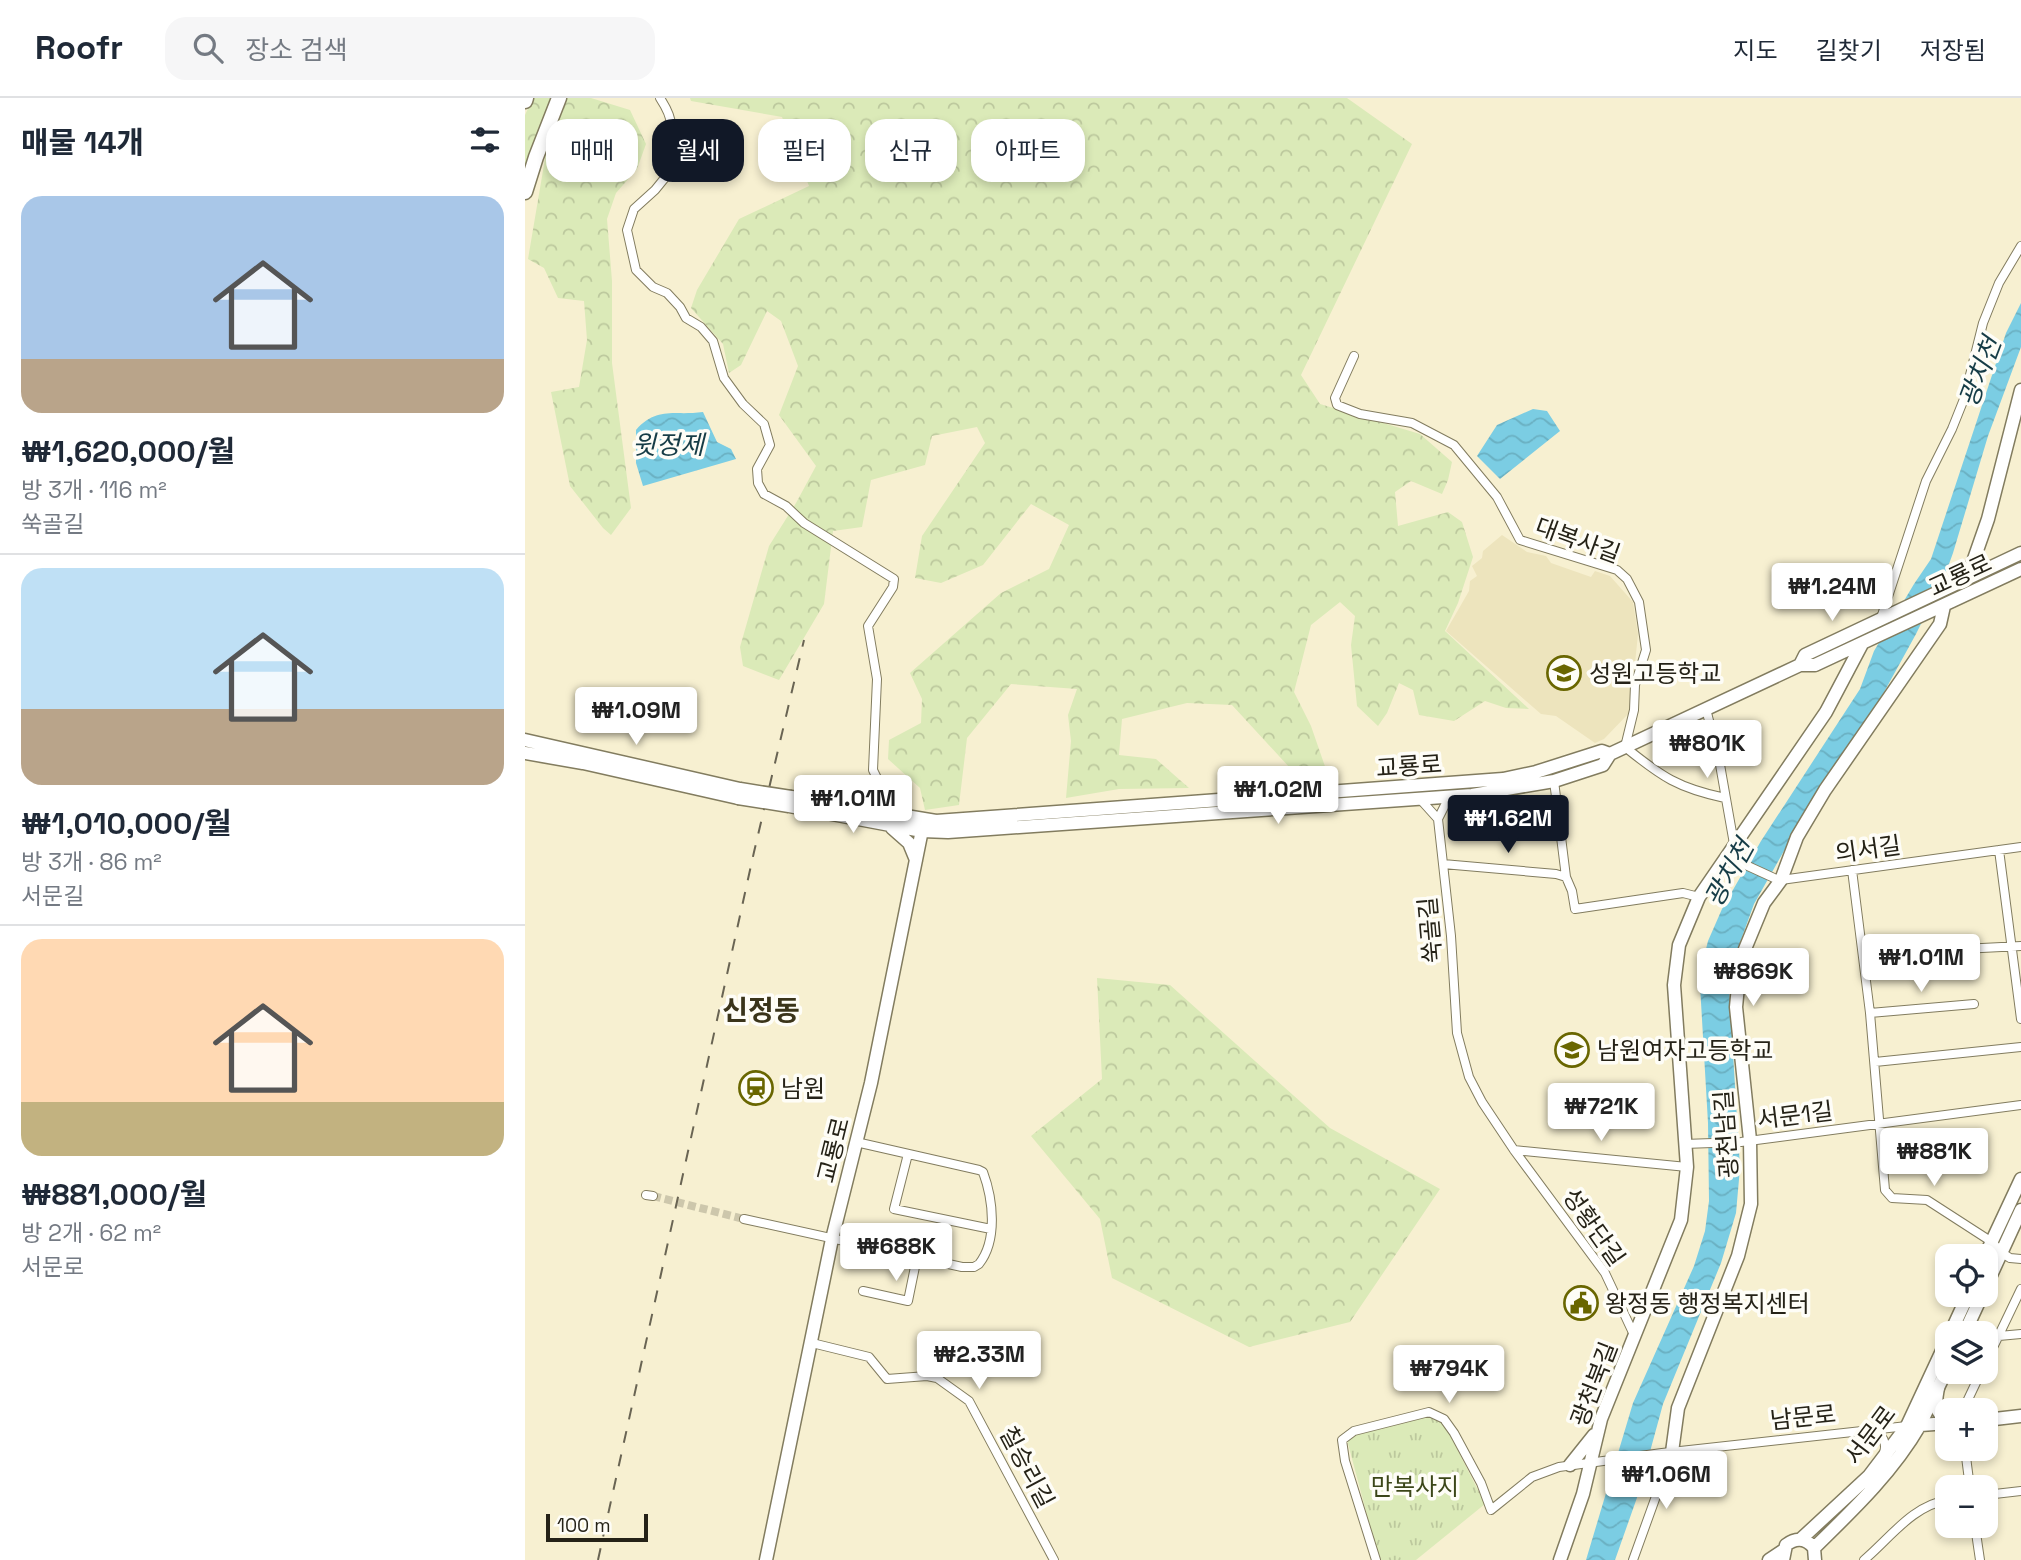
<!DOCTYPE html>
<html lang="ko">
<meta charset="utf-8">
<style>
:root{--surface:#fff;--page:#f6f6f7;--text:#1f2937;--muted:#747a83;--line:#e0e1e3;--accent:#111827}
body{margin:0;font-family:"Space Grotesk","Noto Sans KR",sans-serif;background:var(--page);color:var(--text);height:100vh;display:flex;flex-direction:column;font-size:26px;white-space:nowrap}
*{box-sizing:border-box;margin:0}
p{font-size:23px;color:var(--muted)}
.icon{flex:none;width:38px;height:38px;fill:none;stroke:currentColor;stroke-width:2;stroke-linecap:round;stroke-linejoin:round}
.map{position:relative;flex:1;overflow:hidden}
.drawer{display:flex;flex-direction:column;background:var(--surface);width:525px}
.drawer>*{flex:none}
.guide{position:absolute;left:21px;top:21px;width:665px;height:63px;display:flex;gap:14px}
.buttons{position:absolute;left:1410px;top:1146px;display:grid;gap:14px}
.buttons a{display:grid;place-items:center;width:63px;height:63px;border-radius:14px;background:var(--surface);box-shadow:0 4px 10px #0003;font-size:35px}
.scale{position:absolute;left:21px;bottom:18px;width:102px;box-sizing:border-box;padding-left:7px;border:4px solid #252217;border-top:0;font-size:19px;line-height:24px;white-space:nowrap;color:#252217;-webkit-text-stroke:5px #fefdf7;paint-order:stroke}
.price{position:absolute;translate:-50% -60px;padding:0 16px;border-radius:7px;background:#fff;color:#222;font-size:23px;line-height:46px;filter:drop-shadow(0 2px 4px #0008)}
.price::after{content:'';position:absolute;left:50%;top:42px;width:21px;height:16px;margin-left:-10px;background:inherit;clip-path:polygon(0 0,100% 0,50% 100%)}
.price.on{background:var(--accent);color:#fff}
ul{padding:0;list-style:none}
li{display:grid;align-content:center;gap:14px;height:371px;padding:0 21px}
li+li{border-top:2px solid var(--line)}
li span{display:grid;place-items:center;height:217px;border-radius:21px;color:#555}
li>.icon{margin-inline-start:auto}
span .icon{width:126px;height:126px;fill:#fffc;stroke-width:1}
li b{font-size:30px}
h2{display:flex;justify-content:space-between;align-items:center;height:84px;padding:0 21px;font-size:30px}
.chip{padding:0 24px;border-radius:21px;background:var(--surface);box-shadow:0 4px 10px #0003;font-size:24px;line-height:63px}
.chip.on{background:var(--accent);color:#fff}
header{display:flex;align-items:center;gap:42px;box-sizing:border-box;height:98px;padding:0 35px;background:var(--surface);border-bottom:2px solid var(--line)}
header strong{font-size:33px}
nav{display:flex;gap:38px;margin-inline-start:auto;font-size:24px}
.search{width:490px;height:63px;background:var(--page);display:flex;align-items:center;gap:18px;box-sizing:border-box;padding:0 24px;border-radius:21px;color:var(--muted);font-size:26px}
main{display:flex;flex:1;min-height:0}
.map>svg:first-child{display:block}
</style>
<header>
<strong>Roofr</strong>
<div class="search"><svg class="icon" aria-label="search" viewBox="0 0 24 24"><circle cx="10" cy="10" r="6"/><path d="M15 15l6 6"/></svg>장소 검색</div>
<nav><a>지도</a><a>길찾기</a><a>저장됨</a></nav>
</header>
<main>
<section class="drawer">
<h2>매물 14개<svg class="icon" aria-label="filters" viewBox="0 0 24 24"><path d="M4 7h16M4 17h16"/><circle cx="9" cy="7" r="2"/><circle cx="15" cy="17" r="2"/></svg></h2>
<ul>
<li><span style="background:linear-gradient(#a9c7e8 75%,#b9a48a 0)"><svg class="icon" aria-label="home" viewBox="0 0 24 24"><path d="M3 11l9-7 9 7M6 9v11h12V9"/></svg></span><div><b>₩1,620,000/월</b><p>방 3개 · 116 m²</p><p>쑥골길</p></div></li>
<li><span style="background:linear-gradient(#bfe0f5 65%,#b9a48a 0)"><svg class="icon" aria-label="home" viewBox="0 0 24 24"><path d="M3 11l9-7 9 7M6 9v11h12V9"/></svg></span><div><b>₩1,010,000/월</b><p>방 3개 · 86 m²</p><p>서문길</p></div></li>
<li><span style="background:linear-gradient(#ffd9b3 75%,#c2b280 0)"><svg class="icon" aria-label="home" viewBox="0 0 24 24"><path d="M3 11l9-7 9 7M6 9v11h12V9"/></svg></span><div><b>₩881,000/월</b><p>방 2개 · 62 m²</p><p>서문로</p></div></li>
</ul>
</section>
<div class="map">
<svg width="1496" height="1462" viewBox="0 0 1496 1462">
<defs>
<pattern id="grass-tufts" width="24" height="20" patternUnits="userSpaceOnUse" patternTransform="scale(1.75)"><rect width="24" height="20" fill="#dbeab8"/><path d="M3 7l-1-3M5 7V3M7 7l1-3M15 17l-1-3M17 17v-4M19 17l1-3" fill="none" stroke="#bcc89d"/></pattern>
<pattern id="forest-crowns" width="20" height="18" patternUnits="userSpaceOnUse" patternTransform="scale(1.75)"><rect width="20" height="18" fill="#dbeab8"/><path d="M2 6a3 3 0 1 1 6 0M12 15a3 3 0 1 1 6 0" fill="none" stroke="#bcc89d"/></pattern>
<pattern id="water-waves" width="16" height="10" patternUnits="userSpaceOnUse" patternTransform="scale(1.75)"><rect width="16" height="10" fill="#7bcde3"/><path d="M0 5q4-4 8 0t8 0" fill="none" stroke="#6ab0c2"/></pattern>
</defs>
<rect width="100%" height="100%" fill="#f7f0d1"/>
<path fill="#ede4bd" d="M 977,437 L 1002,454 L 1021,458 L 1026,465 L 1066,479 L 1070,473 L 1085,478 L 1108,504 L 1113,536 L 1105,614 L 1079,641 L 1070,645 L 1031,618 L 1016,616 L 921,533 L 944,493 L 945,483 L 952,478 L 947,468 L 957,460 L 958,453 Z"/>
<path fill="url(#grass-tufts)" d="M 904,1317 L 916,1324 L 924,1335 L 960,1406 L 891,1462 L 854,1462 L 822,1342 L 825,1338 Z"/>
<path fill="url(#forest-crowns)" d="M 8,0 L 29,0 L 0,75 L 0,17 Z
M 40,0 L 66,0 L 105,12 L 121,46 L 112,71 L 91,95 L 82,121 L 87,183 L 87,265 L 106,410 L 86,437 L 78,430 L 45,388 L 26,294 L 54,289 L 62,242 L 59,203 L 33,200 L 19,170 L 3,161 L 23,43 Z
M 165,0 L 822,0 L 887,46 L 776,277 L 795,306 L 895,336 L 927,364 L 923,382 L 917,396 L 886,383 L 870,394 L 873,428 L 923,414 L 937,424 L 948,459 L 933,505 L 920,533 L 1004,611 L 981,610 L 960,603 L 929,623 L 894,617 L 888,592 L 874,585 L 862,615 L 853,628 L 832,608 L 826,547 L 830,518 L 815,504 L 786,527 L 769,594 L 786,628 L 804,680 L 777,683 L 707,607 L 662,605 L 597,621 L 594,657 L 631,661 L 664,690 L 594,691 L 541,700 L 546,643 L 543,617 L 552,591 L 486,586 L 442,640 L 434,707 L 400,712 L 395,690 L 363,661 L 364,642 L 396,625 L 397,601 L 385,575 L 476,495 L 524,471 L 544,427 L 506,406 L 458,467 L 416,485 L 390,480 L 397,438 L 460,345 L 452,329 L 407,338 L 400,367 L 346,382 L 337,429 L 308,433 L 299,506 L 254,582 L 218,568 L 215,549 L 244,448 L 271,405 L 291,368 L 254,317 L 273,268 L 256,223 L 242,213 L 216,267 L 204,275 L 198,246 L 166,210 L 172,192 L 214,121 L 284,88 L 257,19 L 166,3 Z
M 572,880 L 645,887 L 805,1030 L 915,1091 L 825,1224 L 724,1249 L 587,1180 L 575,1121 L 506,1038 L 577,981 Z"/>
<path fill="url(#water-waves)" d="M 1496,205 L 1496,249 L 1463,338 L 1428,455 L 1420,477 L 1391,536 L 1358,596 L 1294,691 L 1229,806 L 1209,861 L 1204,889 L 1215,1070 L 1211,1115 L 1196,1165 L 1138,1306 L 1114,1394 L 1090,1462 L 1061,1462 L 1108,1305 L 1169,1168 L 1180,1133 L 1184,1103 L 1183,1025 L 1175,887 L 1177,867 L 1183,843 L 1197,811 L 1236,743 L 1335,591 L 1349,553 L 1389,486 L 1406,461 L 1481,235 Z
M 1008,311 L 1022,313 L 1035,333 L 975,381 L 952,358 L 972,327 Z
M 178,314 L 192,344 L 206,351 L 211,361 L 118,388 L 111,365 L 111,332 C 132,308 150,318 178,314 Z"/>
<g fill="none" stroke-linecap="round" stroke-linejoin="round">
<path stroke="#cdc7ac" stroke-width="8" stroke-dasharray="8 4" stroke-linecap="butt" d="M 128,1098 L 219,1121"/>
<g stroke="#827c5f" stroke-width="10">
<path id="street" d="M 135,0 C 150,23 150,33 133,54 L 143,76 L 130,92 L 109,111 L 102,132 L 111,172 L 128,189 L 142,195 L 155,209 L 161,220 L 176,229 L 188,243 L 199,280 L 218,306 L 239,326 L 245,347 L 232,371 L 233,385 L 239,396 L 261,408 L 279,425 L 369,481 L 368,489 L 343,528 L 352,581 L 348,672 L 370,717
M 829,258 L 810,300 L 812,307 L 835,316 L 887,325 L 929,347 L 972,399 L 995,442 L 1092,472 L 1102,481 L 1114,504 L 1121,552 L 1110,587 L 1109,612 L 1100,649 C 1137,679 1153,690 1200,700
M 1356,520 L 1401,383 L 1427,331 L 1439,301 L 1458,225 L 1474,185 L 1496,148
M 1181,611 L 1194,661 L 1209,746
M 1029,683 L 1041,779 L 1047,793 L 1050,811 L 1158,795 L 1174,799
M 930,698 L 920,707 L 913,721 L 926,838 L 932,935 L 944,979 L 957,1004 L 989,1052 L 1080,1175 L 1110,1239
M 895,701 L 913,721
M 1474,752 L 1496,921
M 1201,758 L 1249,780 L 1256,782 L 1496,749
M 918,766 L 1031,776 L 1041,779
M 1327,772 L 1345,915 L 1360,1092 L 1367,1100 L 1402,1102 L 1467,1144 L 1477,1155 L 1485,1160 L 1496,1161
M 1339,862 L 1418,852 L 1496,848
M 1345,915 L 1449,906
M 1350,964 L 1496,949
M 1159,1046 L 1216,1044 L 1496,1007
M 989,1052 L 1162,1069
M 383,1056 L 369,1111 L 466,1131
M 121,1097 L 128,1098
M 219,1121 L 437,1169 L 449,1169 L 454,1166 C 473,1142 468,1101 458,1074 L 454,1072 L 331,1044
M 338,1193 L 383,1203 L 392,1159
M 1474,1238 L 1496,1236
M 287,1245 L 344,1259 L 362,1281 L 402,1278 L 412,1280 L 444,1303 L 529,1462
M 1461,1264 L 1496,1191
M 1438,1312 L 1456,1274
M 1349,1332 C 1358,1337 1362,1345 1359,1355
M 1440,1351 L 1445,1390
M 1461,1397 L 1496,1393
M 1450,1428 L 1455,1462
M 851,1462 L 820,1363 L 817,1342 L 829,1333 L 904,1314 L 919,1321 L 929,1335 L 956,1385 L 966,1412 L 1007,1379 L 1034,1369 L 1137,1355 L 1382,1328
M 1108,1462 L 1147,1354
M 1339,1462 C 1365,1440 1388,1407 1423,1402"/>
</g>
<g stroke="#827c5f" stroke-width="15">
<path id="secondary" d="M 1442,481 L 1463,421 L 1496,292
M 1275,567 L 1280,557 L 1496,455
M 0,642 L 215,691
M 0,655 L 58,665 L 213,700
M 266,699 L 411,723 L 978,681 L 1011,674 L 1077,653 L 1085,656
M 264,708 L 397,733 L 423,734 L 947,697 L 1029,683 L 1078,667 L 1085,656 L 1275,567 L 1290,567 L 1496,471
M 367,730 L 384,745 L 391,762
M 1460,1158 L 1496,1081
M 1461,1188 L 1496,1112
M 1425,1236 L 1443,1197
M 1439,1236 L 1457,1197
M 1395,1327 L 1423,1269
M 1382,1328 L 1423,1240
M 1147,1354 L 1153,1310 L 1213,1158 L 1226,1106 L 1225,1042 L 1211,909 L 1215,868 L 1220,851 L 1239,805 L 1256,782 L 1272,739 L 1300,692 L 1415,526 L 1419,508
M 1045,1367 L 1069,1337
M 241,1462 L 307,1141 L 346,985 L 398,727
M 1035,1462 L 1058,1396 L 1076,1321 L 1156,1122 L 1162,1069 L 1149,887 L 1154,847 L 1174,799 L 1301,614 L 1337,546"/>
</g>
<g stroke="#827c5f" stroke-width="15">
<path id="primary" d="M 1413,1290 C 1410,1305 1409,1314 1423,1323
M 1461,1322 L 1496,1318
M 1276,1441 L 1344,1378 L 1382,1328 L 1423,1325
M 1289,1450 C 1328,1412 1368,1374 1395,1327
M 1244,1462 L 1259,1452
M 1258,1462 L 1261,1447 C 1271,1439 1281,1440 1289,1450 L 1290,1462"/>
</g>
<g stroke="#827c5f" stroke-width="17">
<path id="highway" d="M 0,3 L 1,0
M 0,94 L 11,59 L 34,0"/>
</g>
<use href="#street" stroke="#fff" stroke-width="8"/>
<use href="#secondary" stroke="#fff" stroke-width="12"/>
<use href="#primary" stroke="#fff" stroke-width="12"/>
<use href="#highway" stroke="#fff" stroke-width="14"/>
<path stroke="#696453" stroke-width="2" stroke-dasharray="12 12" stroke-linecap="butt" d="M 73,1462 L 229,754 L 279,542"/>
<g stroke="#827c5f" stroke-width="15" stroke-linecap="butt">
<path id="secondary-bridge" d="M 215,691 L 266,699
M 213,700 L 264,708"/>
</g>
<use href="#secondary-bridge" stroke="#fff" stroke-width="12"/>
</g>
<defs>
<g id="school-ring" transform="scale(1.75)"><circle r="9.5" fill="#fefdf7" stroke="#696600" stroke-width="1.5"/><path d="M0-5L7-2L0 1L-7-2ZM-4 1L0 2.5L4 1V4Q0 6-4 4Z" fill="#696600"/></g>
<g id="station-ring" transform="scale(1.75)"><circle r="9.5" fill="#fefdf7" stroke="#696600" stroke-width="1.5"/><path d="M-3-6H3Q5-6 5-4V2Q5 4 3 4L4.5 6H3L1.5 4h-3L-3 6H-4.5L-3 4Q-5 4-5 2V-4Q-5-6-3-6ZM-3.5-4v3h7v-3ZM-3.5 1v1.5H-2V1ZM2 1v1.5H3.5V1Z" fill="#696600"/></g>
<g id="civic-ring" transform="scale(1.75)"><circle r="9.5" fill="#fefdf7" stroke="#696600" stroke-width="1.5"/><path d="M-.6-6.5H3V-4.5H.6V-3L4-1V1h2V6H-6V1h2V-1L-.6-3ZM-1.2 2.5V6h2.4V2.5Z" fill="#696600"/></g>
</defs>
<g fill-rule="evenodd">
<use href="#school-ring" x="1039" y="575"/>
<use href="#school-ring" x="1047" y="952"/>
<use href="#station-ring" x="231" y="990"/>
<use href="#civic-ring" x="1056" y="1205"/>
</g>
<g text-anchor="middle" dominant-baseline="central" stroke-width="7" stroke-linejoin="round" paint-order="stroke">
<g font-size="24" fill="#252217" stroke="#fefdf7">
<text transform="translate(1053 442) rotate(20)">대복사길</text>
<text transform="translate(1435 477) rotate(-25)">교룡로</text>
<text transform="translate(884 668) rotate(-4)">교룡로</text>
<text transform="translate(1343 751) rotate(-8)">의서길</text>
<text transform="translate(905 832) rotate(-95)">쑥골길</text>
<text transform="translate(1270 1017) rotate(-7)">서문1길</text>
<text transform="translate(1201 1036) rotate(-94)">광천남길</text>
<text transform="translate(308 1052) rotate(-76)">교룡로</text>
<text transform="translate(1069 1129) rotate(55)">성황단길</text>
<text transform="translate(1069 1286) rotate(-69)">광천북길</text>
<text transform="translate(1278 1319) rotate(-6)">남문로</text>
<text transform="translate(1345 1337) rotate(-53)">서문로</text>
<text transform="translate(502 1369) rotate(62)">칠승리길</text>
</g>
<g font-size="24" fill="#252217" stroke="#fefdf7" text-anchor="start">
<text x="1064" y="575">성원고등학교</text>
<text x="1072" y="952">남원여자고등학교</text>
<text x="256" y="990">남원</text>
<text x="1080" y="1205">왕정동 행정복지센터</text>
</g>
<g font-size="24" fill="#3b4618" stroke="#fefdf7">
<text x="890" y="1388">만복사지</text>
</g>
<g font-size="26" font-style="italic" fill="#163c46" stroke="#fefdf7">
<text transform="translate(1455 274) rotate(-69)">광치천</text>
<text x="143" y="347">윗정제</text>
<text transform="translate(1204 775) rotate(-61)">광치천</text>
</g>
<g font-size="28" font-weight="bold" fill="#3a341a" stroke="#fefdf7">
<text x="236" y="912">신정동</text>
</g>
</g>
</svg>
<div class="buttons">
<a><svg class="icon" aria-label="locate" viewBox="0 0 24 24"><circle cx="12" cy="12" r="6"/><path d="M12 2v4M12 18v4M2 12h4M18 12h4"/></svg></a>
<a><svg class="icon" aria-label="layers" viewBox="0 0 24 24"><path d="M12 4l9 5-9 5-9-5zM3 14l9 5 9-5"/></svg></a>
<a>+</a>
<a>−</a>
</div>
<div class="scale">100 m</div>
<b class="price" style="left:1307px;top:525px">₩1.24M</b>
<b class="price" style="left:111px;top:649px">₩1.09M</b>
<b class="price" style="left:1182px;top:682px">₩801K</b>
<b class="price" style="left:753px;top:728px">₩1.02M</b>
<b class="price" style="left:328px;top:737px">₩1.01M</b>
<b class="price on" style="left:983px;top:757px">₩1.62M</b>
<b class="price" style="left:1396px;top:896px">₩1.01M</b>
<b class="price" style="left:1228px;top:910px">₩869K</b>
<b class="price" style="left:1076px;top:1045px">₩721K</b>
<b class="price" style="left:1409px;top:1090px">₩881K</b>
<b class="price" style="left:371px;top:1185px">₩688K</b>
<b class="price" style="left:454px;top:1293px">₩2.33M</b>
<b class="price" style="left:924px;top:1307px">₩794K</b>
<b class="price" style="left:1141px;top:1413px">₩1.06M</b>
<div class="guide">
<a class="chip">매매</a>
<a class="chip on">월세</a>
<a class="chip">필터</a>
<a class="chip">신규</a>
<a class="chip">아파트</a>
</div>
</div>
</main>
